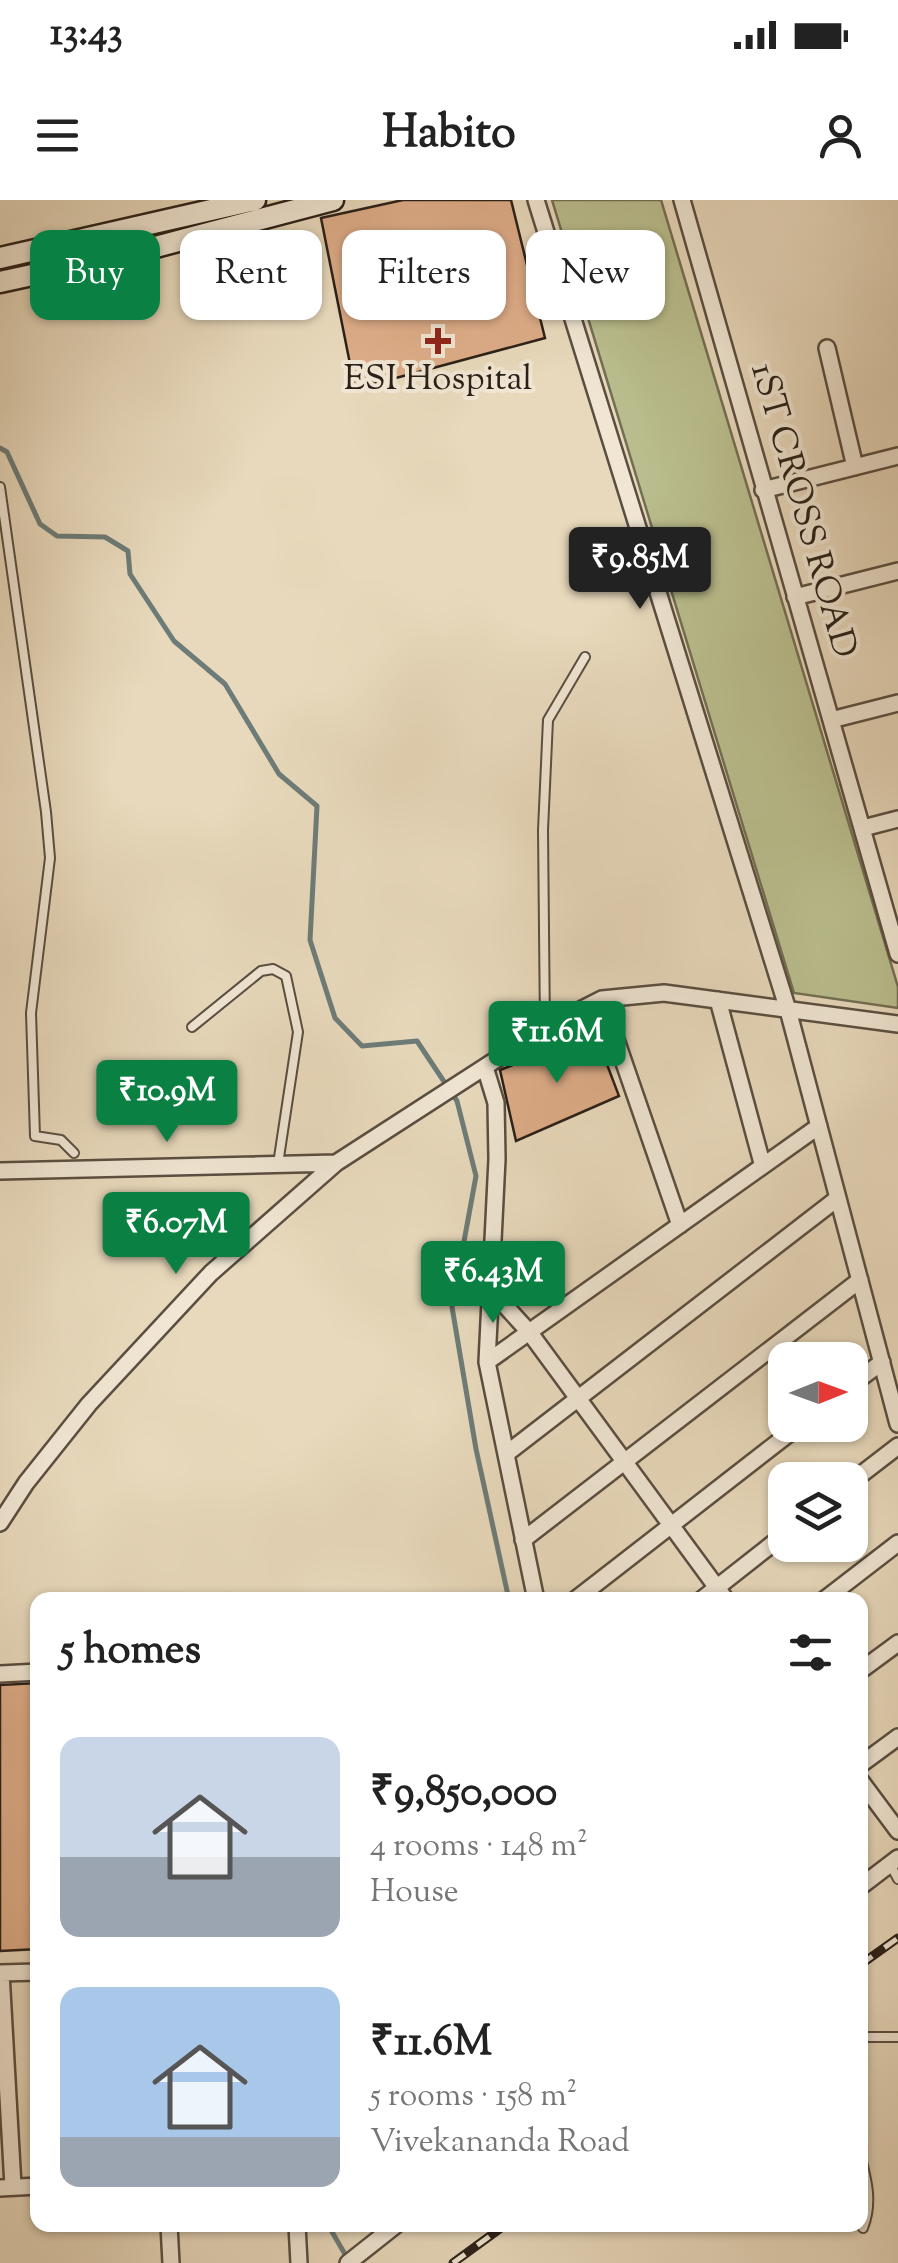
<!DOCTYPE html>
<meta charset="utf-8">
<style>
:root{--surface:#fff;--page:#f2f2f2;--text:#222;--muted:#767676;--accent:#0b8043}
body{margin:0;font-family:"Sorts Mill Goudy",serif;background:var(--page);color:var(--text);height:100vh;display:flex;flex-direction:column;font-size:38px;white-space:nowrap}
*{box-sizing:border-box;margin:0}
p{font-size:32px;color:var(--muted)}
.icon{flex:none;width:55px;height:55px;fill:none;stroke:currentColor;stroke-width:2;stroke-linecap:round;stroke-linejoin:round}
.map{position:relative;flex:1;overflow:hidden}
.panel{position:absolute;left:30px;top:1392px;width:838px;height:640px;display:flex;flex-direction:column;background:var(--surface);border-radius:20px;box-shadow:0 2px 8px #0004}
.panel>*{flex:none}
.banner{position:absolute;left:30px;top:30px;width:840px;height:90px;display:flex;gap:20px}
.needle{width:65px;rotate:89deg}
.tools{position:absolute;left:768px;top:1142px;display:grid;gap:20px}
.tools a{display:grid;place-items:center;width:100px;height:100px;border-radius:20px;background:var(--surface);box-shadow:0 2px 8px #0004;font-size:50px}
.price{position:absolute;translate:-50% -85px;padding:0 22px;border-radius:10px;background:var(--accent);color:#fff;font-size:32px;line-height:65px;filter:drop-shadow(0 2px 5px #0008)}
.price::after{content:'';position:absolute;left:50%;top:60px;width:30px;height:22px;margin-left:-15px;background:inherit;clip-path:polygon(0 0,100% 0,50% 100%)}
.price.on{background:#222;color:#fff}
ul{padding:0;list-style:none}
li{display:flex;align-items:center;gap:30px;height:250px;padding:0 30px}
li span{display:grid;place-items:center;flex:none;width:280px;height:200px;border-radius:20px;color:#555}
li>.icon{margin-inline-start:auto}
span .icon{width:120px;height:120px;fill:#fffc;stroke-width:1}
li b{font-size:42px}
h2{display:flex;justify-content:space-between;align-items:center;height:120px;padding:0 30px;font-size:42px}
.pill{padding:0 35px;border-radius:20px;background:var(--surface);box-shadow:0 2px 8px #0004;font-size:35px;line-height:90px}
.pill.on{background:var(--accent);color:#fff}
.status{display:flex;justify-content:space-between;align-items:center;height:70px;padding:0 50px;background:var(--surface);direction:ltr}
.status svg{height:28px;fill:currentColor}
header{display:flex;justify-content:space-between;align-items:center;height:130px;padding:0 30px;background:var(--surface);font-size:45px;font-weight:800}
.map>svg:first-child{display:block}
</style>
<div class="status"><b>13:43</b><svg viewBox="0 0 49 12"><path d="M0 12V9h3v3zM5 12V6h3v6zM10 12V3h3v9zM15 12V0h3v12zM26 1h20v11H26zM47 4h2v5h-2z"/></svg></div>
<header><svg class="icon" aria-label="menu" viewBox="0 0 24 24"><path d="M4 6h16M4 12h16M4 18h16"/></svg>Habito<svg class="icon" aria-label="person" viewBox="0 0 24 24"><circle cx="12" cy="8" r="4"/><path d="M4 21q1-7 8-7t8 7"/></svg></header>
<div class="map">
<svg width="898" height="2063" viewBox="0 0 898 2063">
<rect width="100%" height="100%" fill="#e8d9bc"/>
<filter id="stains"><feTurbulence type="fractalNoise" baseFrequency=".002" numOctaves="4"/><feColorMatrix values="0 0 0 0 .2 0 0 0 0 .09 0 0 0 0 .02 0 0 0 .5 -.17"/></filter>
<radialGradient id="worn" r=".72"><stop offset=".6" stop-color="#630" stop-opacity="0"/><stop offset="1" stop-color="#630" stop-opacity=".3"/></radialGradient>
<path fill="#babe8e" stroke="#726f53" stroke-width="2.5" d="M 552,0 L 661,0 L 898,787 L 898,808 L 794,793 Z"/>
<g fill="none" stroke-linecap="round" stroke-linejoin="round">
<path stroke="#6d7c78" stroke-width="5" d="M 0,248 L 7,252 L 40,324 L 57,336 L 105,337 L 128,351 L 130,374 L 174,441 L 225,484 L 279,574 L 317,606 L 310,740 L 335,818 L 362,846 L 417,841 L 457,901 L 476,976 L 452,1107 L 476,1249 L 509,1400
M 328,2025 L 349,2061"/>
</g>
<path fill="#ddac88" stroke="#2a2018" stroke-width="2.5" d="M 403,0 L 511,0 L 545,138 L 355,189 L 321,18 Z
M 595,833 L 619,896 L 516,941 L 500,870 Z
M 38,1483 L 38,1749 L 0,1751 L 0,1485 Z"/>
<g fill="none" stroke-linecap="round" stroke-linejoin="round">
<g stroke="#5a4e41" stroke-width="12">
<path id="lane" d="M 0,287 L 46,612 L 50,658 L 31,813 L 35,936 L 61,940 L 74,953
M 192,827 L 261,771 L 273,769 L 286,776 L 298,832 L 278,964
M 545,828 L 543,630 L 548,520 L 585,457
M 890,1664 L 898,1679
M 860,1837 L 898,1837
M 860,1954 C 867,1980 873,2003 863,2028"/>
</g>
<g stroke="#5a4e41" stroke-width="20">
<path id="street" d="M 536,0 L 788,810 L 898,1224
M 682,0 L 898,754
M 827,148 L 855,267
M 763,290 L 898,256
M 795,397 L 898,371
M 831,520 L 898,503
M 863,628 L 898,619
M 602,799 L 680,1025
M 718,800 L 762,963
M 485,867 L 496,903 L 497,959 L 487,1162 L 536,1400
M 0,971 L 336,963
M 490,1089 L 530,1133 L 726,1400
M 487,1162 L 819,926
M 850,1186 L 882,1162
M 506,1254 L 838,998
M 850,1283 L 898,1246
M 0,1323 L 26,1283 L 89,1204 L 211,1073 L 336,963 L 545,828 L 602,799 L 664,793 L 898,824
M 523,1340 L 860,1080
M 575,1400 L 800,1225
M 701,1400 L 785,1334
M 824,1400 L 898,1343
M 860,1471 L 898,1443
M 0,1474 L 38,1472
M 860,1565 L 898,1537
M 860,1580 L 898,1631
M 860,1687 L 898,1658
M 0,1773 L 38,1772
M 1,1773 L 13,1986
M 0,1988 L 38,1986
M 169,2025 L 171,2063
M 297,2025 L 299,2063
M 348,2063 L 396,2025"/>
</g>
<g stroke="#2a2018" stroke-width="25">
<path id="secondary" d="M 0,58 L 255,0
M 0,82 L 133,53 L 333,0"/>
</g>
<use href="#lane" stroke="#f0e6d3" stroke-width="8"/>
<use href="#street" stroke="#f0e6d3" stroke-width="15"/>
<use href="#secondary" stroke="#f0e6d3" stroke-width="20"/>
<g stroke="#2a2018" stroke-width="9">
<path id="rail" d="M 860,1765 L 898,1738
M 453,2063 L 505,2025"/>
</g>
<use href="#rail" stroke="#f0e6d3" stroke-width="5" stroke-dasharray="15" stroke-linecap="butt"/>
</g>
<path fill="#8f2418" stroke="#f0e6d3" stroke-width="4" d="M433 126h10v10h10v10h-10v10h-10v-10h-10v-10h10z"/>
<g text-anchor="middle" dominant-baseline="central" stroke-width="8" stroke-linejoin="round" paint-order="stroke">
<g font-size="35" fill="#2a2018" stroke="#f0e6d3">
<text x="438" y="180">ESI Hospital</text>
</g>
<g font-size="35" fill="#2a2018" stroke="#f0e6d3">
<text transform="translate(802 311) rotate(74)">1ST CROSS ROAD</text>
</g>
</g>
<rect width="100%" height="100%" filter="url(#stains)"/>
<rect width="100%" height="100%" fill="url(#worn)"/>
</svg>
<div class="tools">
<a><svg class="needle" viewBox="-14 -14 28 28"><path d="M0-13l5 13h-10z" fill="#e53935"/><path d="M0 13l5-13h-10z" fill="#767676"/></svg></a>
<a><svg class="icon" aria-label="layers" viewBox="0 0 24 24"><path d="M12 4l9 5-9 5-9-5zM3 14l9 5 9-5"/></svg></a>
</div>
<b class="price on" style="left:640px;top:412px">₹9.85M</b>
<b class="price" style="left:557px;top:886px">₹11.6M</b>
<b class="price" style="left:167px;top:945px">₹10.9M</b>
<b class="price" style="left:176px;top:1077px">₹6.07M</b>
<b class="price" style="left:493px;top:1126px">₹6.43M</b>
<div class="banner">
<a class="pill on">Buy</a>
<a class="pill">Rent</a>
<a class="pill">Filters</a>
<a class="pill">New</a>
</div>
<section class="panel">
<h2>5 homes<svg class="icon" aria-label="filters" viewBox="0 0 24 24"><path d="M4 7h16M4 17h16"/><circle cx="9" cy="7" r="2"/><circle cx="15" cy="17" r="2"/></svg></h2>
<ul>
<li><span style="background:linear-gradient(#c9d6e8 60%,#9aa5b1 0)"><svg class="icon" aria-label="home" viewBox="0 0 24 24"><path d="M3 11l9-7 9 7M6 9v11h12V9"/></svg></span><div><b>₹9,850,000</b><p>4 rooms · 148 m²</p><p>House</p></div></li>
<li><span style="background:linear-gradient(#a9c7e8 75%,#9aa5b1 0)"><svg class="icon" aria-label="home" viewBox="0 0 24 24"><path d="M3 11l9-7 9 7M6 9v11h12V9"/></svg></span><div><b>₹11.6M</b><p>5 rooms · 158 m²</p><p>Vivekananda Road</p></div></li>
</ul>
</section>
</div>
